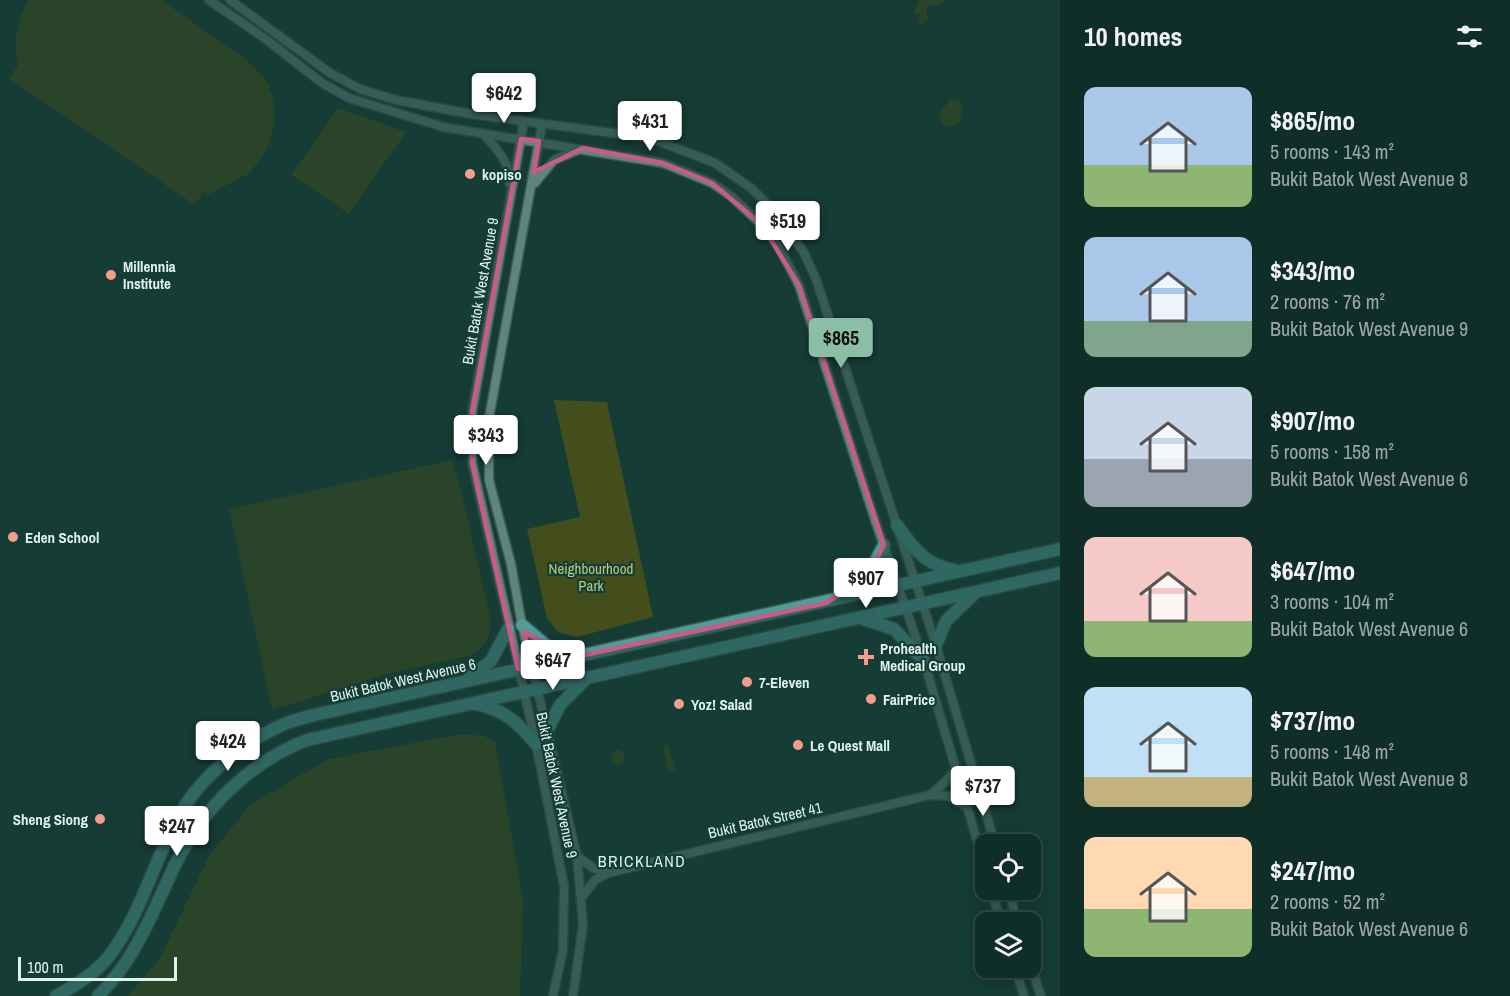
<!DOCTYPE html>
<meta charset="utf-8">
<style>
:root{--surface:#102e28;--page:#1e3a34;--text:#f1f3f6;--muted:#9ca8a8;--line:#304a45;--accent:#8abfa5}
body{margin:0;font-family:"Archivo Narrow",sans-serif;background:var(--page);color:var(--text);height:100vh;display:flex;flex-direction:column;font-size:22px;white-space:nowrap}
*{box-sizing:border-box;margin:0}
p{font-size:20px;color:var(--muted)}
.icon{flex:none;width:33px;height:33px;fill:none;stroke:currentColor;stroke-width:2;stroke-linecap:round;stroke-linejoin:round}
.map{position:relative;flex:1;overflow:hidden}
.sheet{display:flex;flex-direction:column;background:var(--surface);width:450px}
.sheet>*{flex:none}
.fabs{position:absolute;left:975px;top:834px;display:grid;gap:12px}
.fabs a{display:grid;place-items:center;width:66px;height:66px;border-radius:12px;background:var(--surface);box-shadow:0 3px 15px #0003,0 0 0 2px var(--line);font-size:30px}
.scale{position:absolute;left:18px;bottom:15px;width:159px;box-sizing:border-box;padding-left:6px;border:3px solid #def3ed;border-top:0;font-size:16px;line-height:21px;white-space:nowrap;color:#def3ed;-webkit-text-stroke:4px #153d35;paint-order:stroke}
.price{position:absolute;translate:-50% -51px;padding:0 14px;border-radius:6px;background:#fff;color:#222;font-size:20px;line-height:39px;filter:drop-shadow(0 2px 3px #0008)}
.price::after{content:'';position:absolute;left:50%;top:36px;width:18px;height:14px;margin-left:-9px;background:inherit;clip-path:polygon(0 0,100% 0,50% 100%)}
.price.active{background:var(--accent);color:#111}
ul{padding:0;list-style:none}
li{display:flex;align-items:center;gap:18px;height:150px;padding:0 24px}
li span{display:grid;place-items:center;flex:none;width:168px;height:120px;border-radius:12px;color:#555}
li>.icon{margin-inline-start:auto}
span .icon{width:72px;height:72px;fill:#fffc;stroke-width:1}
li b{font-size:26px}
h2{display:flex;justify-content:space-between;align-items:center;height:72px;padding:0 24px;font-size:26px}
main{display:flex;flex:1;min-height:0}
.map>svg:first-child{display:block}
</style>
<main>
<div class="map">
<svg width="1060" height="996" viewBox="0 0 1060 996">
<rect width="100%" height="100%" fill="#153d35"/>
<path fill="#444e1d" d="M 28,0 L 161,0 L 247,60 L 266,80 L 274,101 L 274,126 L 267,149 L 250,173 L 209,194 L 203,192 L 195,205 L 9,79 L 18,65 C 13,40 17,22 28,0 Z
M 919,0 L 944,0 L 937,6 L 928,6 L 926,11 L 928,20 L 920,26 L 918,22 L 920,15 L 913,14 Z
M 951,98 L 961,101 L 963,111 L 960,122 L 946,128 L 938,116 Z
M 338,108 L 406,132 L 349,214 L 291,175 Z
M 554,400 L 607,402 L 653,617 L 577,637 L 558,632 L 547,618 L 527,529 L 580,517 Z
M 452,460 L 463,498 L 491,622 C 489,638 486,646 472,655 L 387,674 L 272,710 L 229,509 Z
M 461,734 L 484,736 L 495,742 L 523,900 L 520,996 L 128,996 L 160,958 L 209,856 L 251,804 L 329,759 Z
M 667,743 L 676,769 L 671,772 L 668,771 L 663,746 Z
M611 757a7 7 0 1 1 14 0a7 7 0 1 1-14 0Z"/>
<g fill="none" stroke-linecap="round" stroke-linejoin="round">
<g stroke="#3d5952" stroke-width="11">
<path id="street" d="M 209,0 L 267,40 L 322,83 L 349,98 L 443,127 L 663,163 L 712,183 L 731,196 L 761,224 L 778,245 L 799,285 L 875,520 L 924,661 L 986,871
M 230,0 L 330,73 L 360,89 L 396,100 L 471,114 L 650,138 L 715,163 L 751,188 L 771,208 L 803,251 L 816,279 L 936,645 L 995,844
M 524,121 L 472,412 L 472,463 L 536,744 L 564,886 L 563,950 L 553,996
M 542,125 L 489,418 L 489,480 L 511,564 L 522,625 L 577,856 L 583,924 L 573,996
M 483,134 C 497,148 510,163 510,184
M 535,183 L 554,160 L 580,149
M 930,795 L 944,783 L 955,770
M 577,856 L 593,868 L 608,873
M 991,890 L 1001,922
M 1009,890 L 1017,922
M 582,897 L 595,880 L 608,873 L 930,795 L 948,796 L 966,807
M 1030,964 L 1041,996
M 1015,968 L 1024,996"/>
</g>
<g stroke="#3d5952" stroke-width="15">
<path id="secondary" d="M 897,525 C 913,548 925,565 954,570
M 838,596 L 867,577 L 884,545
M 863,619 L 894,629 L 924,661
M 522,625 L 547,646 L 571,658
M 936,645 L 946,621 L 976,592
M 469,678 L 491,661 L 508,629
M 476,704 C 504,709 518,723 536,744
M 548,729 L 560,705 L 588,677
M 56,996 C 75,986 97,972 110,955 C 144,910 156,851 186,804 C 208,771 248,740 284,724 C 307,715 335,711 359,705 L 1060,549
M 98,996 C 137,958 153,910 176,863 C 203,808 250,762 307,740 L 1060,573"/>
</g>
<use href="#street" stroke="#5d857b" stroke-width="8"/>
<use href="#secondary" stroke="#4f9c9a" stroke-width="12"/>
</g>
<path d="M0 0H1060V996H0ZM 521,139 L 539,141 L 534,172 L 583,148 L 663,163 L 712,183 L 761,224 L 799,285 L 884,545 L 867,577 L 826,603 L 571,658 L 524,632 L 533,667 L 518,669 L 472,463 L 472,412 Z" fill="#153d35" fill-opacity=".55" fill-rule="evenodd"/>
<path fill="none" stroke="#ca5a87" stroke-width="4.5" stroke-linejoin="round" d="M 521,139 L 539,141 L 534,172 L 583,148 L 663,163 L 712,183 L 761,224 L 799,285 L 884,545 L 867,577 L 826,603 L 571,658 L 524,632 L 533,667 L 518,669 L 472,463 L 472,412 Z"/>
<g fill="#f49e8a" stroke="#153d35" stroke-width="2">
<circle cx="470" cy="174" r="6"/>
<circle cx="111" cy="275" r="6"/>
<circle cx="13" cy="537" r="6"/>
<path d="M863 648h6v6h6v6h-6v6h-6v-6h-6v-6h6z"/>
<circle cx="747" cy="682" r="6"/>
<circle cx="871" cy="699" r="6"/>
<circle cx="679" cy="704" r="6"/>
<circle cx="798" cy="745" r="6"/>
<circle cx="100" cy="819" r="6"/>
</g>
<g text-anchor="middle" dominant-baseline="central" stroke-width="4.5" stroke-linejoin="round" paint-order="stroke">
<g font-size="15" font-weight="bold" fill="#def3ed" stroke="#153d35" text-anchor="start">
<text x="482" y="174">kopiso</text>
<text x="123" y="266">Millennia<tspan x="123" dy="17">Institute</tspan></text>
<text x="25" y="537">Eden School</text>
<text x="880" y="648">Prohealth<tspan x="880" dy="17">Medical Group</tspan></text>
<text x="759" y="682">7-Eleven</text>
<text x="883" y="699">FairPrice</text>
<text x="691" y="704">Yoz! Salad</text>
<text x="810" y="745">Le Quest Mall</text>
<text x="88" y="819" text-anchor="end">Sheng Siong</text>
</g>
<g font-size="15" fill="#def3ed" stroke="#153d35">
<text transform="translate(480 291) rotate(-80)">Bukit Batok West Avenue 9</text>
<text transform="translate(403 680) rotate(-13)">Bukit Batok West Avenue 6</text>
<text transform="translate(557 785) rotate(78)">Bukit Batok West Avenue 9</text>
<text transform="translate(765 820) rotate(-13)">Bukit Batok Street 41</text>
</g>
<g font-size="15" fill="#b8cb7c" stroke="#153d35">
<text x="591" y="568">Neighbourhood<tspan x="591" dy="17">Park</tspan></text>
</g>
<g font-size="16" letter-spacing="1.5" fill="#def3ed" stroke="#153d35">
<text x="642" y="861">BRICKLAND</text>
</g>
</g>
</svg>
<div class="fabs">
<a><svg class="icon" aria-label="locate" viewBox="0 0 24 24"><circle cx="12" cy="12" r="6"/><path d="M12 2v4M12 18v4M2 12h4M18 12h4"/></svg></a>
<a><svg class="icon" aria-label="layers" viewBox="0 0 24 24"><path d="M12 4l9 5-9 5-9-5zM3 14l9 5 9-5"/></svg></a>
</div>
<div class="scale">100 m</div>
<b class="price" style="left:504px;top:124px">$642</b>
<b class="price" style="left:650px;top:152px">$431</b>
<b class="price" style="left:788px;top:252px">$519</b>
<b class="price active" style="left:841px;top:369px">$865</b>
<b class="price" style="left:486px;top:466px">$343</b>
<b class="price" style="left:866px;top:609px">$907</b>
<b class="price" style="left:553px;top:691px">$647</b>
<b class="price" style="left:228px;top:772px">$424</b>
<b class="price" style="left:983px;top:817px">$737</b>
<b class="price" style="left:177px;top:857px">$247</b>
</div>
<section class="sheet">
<h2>10 homes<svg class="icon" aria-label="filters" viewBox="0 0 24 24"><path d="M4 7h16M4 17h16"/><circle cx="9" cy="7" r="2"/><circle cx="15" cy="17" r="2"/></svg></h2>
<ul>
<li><span style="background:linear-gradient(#a9c7e8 65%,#8fb573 0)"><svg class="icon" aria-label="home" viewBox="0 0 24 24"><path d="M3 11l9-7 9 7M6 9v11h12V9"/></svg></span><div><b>$865/mo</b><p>5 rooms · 143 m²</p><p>Bukit Batok West Avenue 8</p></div></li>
<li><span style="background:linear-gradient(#a9c7e8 70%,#7fa58c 0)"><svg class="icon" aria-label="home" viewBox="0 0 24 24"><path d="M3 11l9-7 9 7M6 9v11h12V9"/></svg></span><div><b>$343/mo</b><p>2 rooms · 76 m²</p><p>Bukit Batok West Avenue 9</p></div></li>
<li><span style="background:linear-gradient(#c9d6e8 60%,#9aa5b1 0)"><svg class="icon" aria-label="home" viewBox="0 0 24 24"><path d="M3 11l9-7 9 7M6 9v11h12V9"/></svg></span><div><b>$907/mo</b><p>5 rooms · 158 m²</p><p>Bukit Batok West Avenue 6</p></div></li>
<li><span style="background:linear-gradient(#f6c9c9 70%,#8fb573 0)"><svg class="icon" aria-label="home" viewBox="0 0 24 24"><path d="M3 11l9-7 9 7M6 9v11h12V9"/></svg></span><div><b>$647/mo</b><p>3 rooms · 104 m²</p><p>Bukit Batok West Avenue 6</p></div></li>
<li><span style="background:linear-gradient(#bfe0f5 75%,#c2b280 0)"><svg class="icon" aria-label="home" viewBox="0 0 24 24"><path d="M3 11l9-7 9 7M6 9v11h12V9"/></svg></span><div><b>$737/mo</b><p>5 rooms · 148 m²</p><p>Bukit Batok West Avenue 8</p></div></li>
<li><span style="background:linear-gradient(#ffd9b3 60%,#8fb573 0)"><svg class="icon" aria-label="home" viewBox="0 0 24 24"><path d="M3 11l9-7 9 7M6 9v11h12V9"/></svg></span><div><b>$247/mo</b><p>2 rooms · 52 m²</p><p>Bukit Batok West Avenue 6</p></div></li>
</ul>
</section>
</main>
